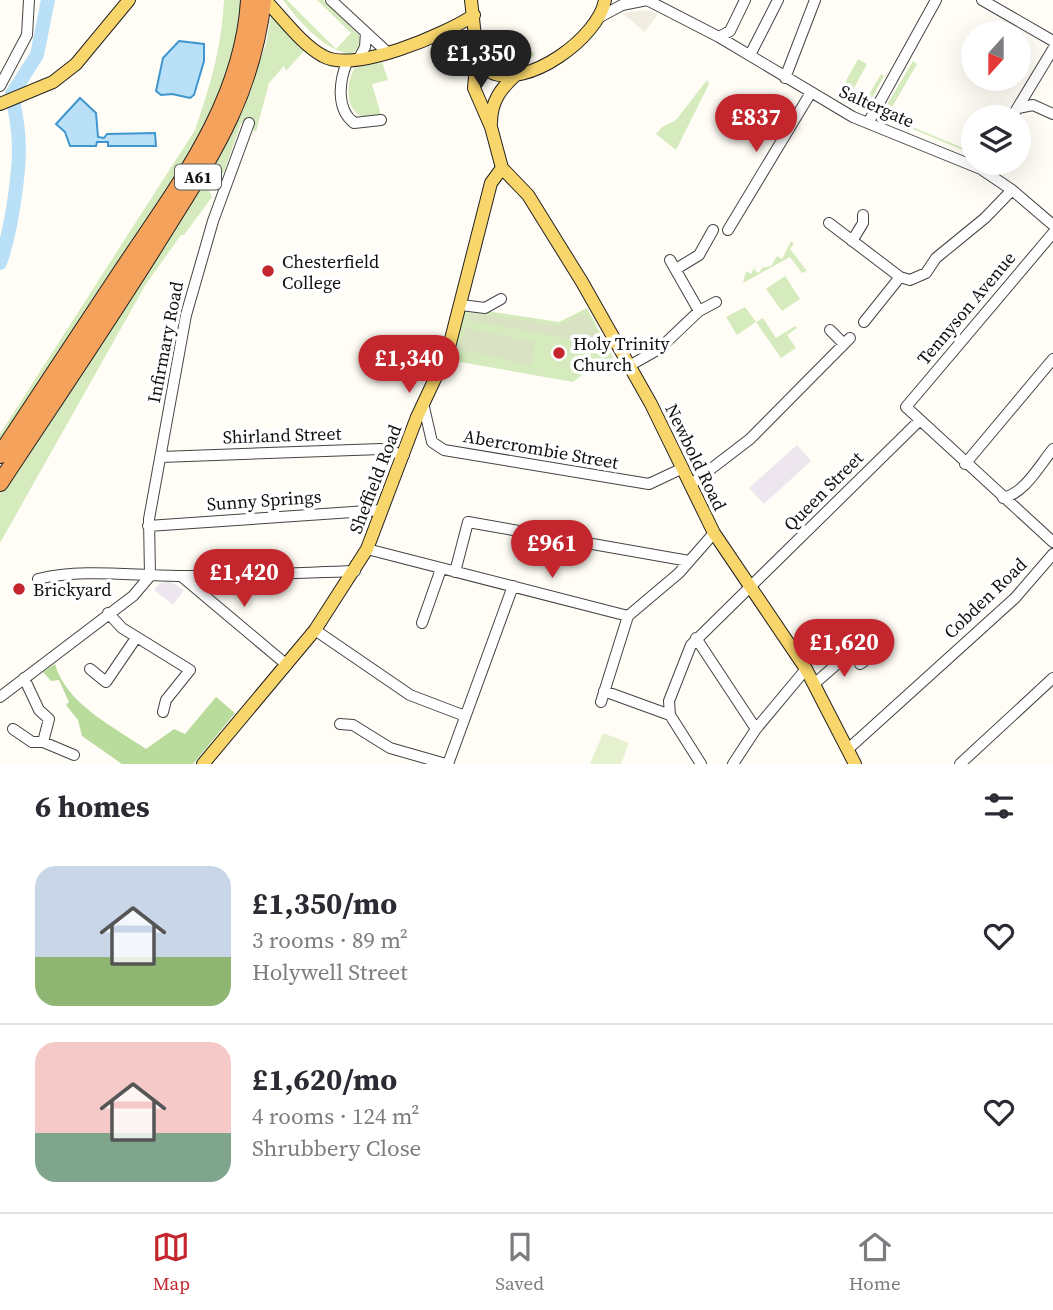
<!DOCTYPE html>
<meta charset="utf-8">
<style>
:root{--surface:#fff;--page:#f2f2f3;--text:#2b2b33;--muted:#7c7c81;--line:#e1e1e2;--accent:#c4262e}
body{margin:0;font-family:"Source Serif 4",serif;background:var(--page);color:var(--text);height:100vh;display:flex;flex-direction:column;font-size:26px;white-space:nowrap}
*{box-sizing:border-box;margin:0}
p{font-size:23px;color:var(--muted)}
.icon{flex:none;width:38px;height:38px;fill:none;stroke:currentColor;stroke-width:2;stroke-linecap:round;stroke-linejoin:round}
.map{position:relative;height:764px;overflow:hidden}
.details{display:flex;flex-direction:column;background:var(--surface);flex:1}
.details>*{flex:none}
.needle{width:46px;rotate:201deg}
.tools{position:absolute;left:961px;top:21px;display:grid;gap:14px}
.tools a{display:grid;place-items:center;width:70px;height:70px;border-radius:50%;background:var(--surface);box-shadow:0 7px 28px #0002;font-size:35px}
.price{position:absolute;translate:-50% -60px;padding:0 16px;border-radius:24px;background:var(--accent);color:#fff;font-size:23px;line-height:46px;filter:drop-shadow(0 2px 4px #0008)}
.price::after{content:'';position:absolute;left:50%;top:42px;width:21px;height:16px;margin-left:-10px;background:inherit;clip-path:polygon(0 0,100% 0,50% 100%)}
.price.current{background:#222;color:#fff}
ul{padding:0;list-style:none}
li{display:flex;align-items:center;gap:21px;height:175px;padding:0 35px}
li+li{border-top:2px solid var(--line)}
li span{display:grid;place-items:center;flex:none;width:196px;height:140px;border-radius:21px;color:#555}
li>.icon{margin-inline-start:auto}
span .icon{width:84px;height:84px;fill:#fffc;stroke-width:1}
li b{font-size:30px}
h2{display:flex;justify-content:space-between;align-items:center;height:84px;padding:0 35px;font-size:30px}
.menu{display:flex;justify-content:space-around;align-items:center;height:98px;border-top:2px solid var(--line);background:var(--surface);font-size:19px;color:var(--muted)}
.menu a{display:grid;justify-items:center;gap:4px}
.menu .current{color:var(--accent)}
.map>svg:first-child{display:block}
</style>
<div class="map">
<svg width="1053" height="764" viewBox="0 0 1053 764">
<rect width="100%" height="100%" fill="#fffdf5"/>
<path fill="#eee6ef" d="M 797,445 L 811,461 L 764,504 L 749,488 Z
M 170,581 L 184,590 L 173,605 L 154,590 L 160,583 Z"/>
<path fill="#d5ebbd" d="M 224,0 L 245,0 L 231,75 L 196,149 L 0,441 L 0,434 L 195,130 C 210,87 222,46 224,0 Z
M 283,0 L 287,0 L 336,49 L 351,33 L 317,0 L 323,0 L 360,36 L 360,46 L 352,54 C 324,51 299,21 283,0 Z
M 271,15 L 304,51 L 286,71 L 284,66 L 269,83 L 256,132 L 245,122 L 241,123 L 224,172 L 217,181 L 209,179 L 207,186 L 212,197 L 184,235 L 181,235 L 146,284 L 0,543 L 0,493 L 239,116 L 266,44 Z
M 485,37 C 501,53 511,59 534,52 L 534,56 L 509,66 L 493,64 L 487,57 Z
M 858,59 L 867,64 L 853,90 L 867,98 L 881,74 L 884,76 C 869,103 868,115 836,99 Z
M 913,61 L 917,64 L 892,107 L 902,113 L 898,121 L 970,151 L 965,151 L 887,118 L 888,103 Z
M 382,62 L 388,80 L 372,84 L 381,115 C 376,116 369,118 364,117 C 344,112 346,80 355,68 Z
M 707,80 L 709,84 L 676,150 L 656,134 L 662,127 L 676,120 Z
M 791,241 L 794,244 L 790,249 L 807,271 L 802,273 L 790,257 L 743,283 L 746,271 L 751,274 L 756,264 L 754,270 L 759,273 L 762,268 L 771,266 L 777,256 L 782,259 Z
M 785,276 L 800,299 L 782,311 L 766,289 Z
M 745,307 L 756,322 L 763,318 L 776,338 L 795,326 L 797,328 L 787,335 L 796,348 L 781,358 L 756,322 L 737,335 L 726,317 Z
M 466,308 L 559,322 L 587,308 L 615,361 L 594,366 L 573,382 L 449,360 Z"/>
<path fill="#b9dc9c" d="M 55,664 C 66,704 114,727 146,749 L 174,729 L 185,734 L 216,697 L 235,713 L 193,764 L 122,764 L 82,736 L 78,720 L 66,705 L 69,702 L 59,680 L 51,681 L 43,672 Z"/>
<path fill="#d9e3c4" d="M 470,313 L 559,325 L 586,313 L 600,341 L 588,344 L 580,335 L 572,339 L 468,320 Z
M 467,328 L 535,342 L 532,365 L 456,349 Z"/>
<path fill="#e6f2cf" d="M 603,733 L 629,743 L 621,764 L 590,764 Z"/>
<path fill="#f1ede2" d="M 645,10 L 658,14 L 645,32 L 622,13 Z"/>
<path fill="#b9e0f7" stroke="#3f96cf" stroke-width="2" d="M 179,41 L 204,44 L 204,61 L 194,95 L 190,98 L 172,94 L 161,95 L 156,91 L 163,58 Z
M 80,98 L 96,113 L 98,137 L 104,138 L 107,134 L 155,133 L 156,146 L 108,146 L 108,142 L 97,142 L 96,146 L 70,146 L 65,132 L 56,124 Z"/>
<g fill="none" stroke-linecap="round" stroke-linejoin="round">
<path stroke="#b9e0f7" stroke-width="14" d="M 0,263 C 11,232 22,165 18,132 C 17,119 14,106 12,94 L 37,55 L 48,0"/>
<g stroke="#444" stroke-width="12">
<path id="minor" d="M 331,0 L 387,52
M 647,0 L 719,37 L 853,117 L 981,169 L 1012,190 L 1053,225
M 982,0 L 1053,41
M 598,18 L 622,5 L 647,0
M 719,37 L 730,31 L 745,0
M 750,55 L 778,0
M 358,60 L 365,47 L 366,33
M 347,62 C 339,82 336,109 354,123 L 381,120
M 785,78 L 815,0
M 0,86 L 27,35 L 29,0
M 1018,108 L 1033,105 L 1053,114
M 1012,117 L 1053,49
M 868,123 L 936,0
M 829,223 L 900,277 L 910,280 L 926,273 L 936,258 L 985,218 L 1012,190
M 728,230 L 810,94
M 1053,233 L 906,407 L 1053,542
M 852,241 L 863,223 L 863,215
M 670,260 L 699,311
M 676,269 L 699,255 L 713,230
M 461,305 L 485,308 L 501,299
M 864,322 L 900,277
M 830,330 L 844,344
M 629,366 L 659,349 L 699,311 L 716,302
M 423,403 L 432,442 L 444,450 L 649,484 L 683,468
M 161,457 L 381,449 L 404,455
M 965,464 L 1053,359
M 690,485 L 750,439 L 850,338
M 1003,498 C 1025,493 1039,466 1053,449
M 148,526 L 382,510
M 367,549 L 628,616 L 679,573 L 714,533
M 455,572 L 468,522 L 689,561
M 150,576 L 149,519 L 186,315 L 213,221 L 249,123
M 181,576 L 287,665
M 38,579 C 83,568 132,576 178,576 C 237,576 296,573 355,571
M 108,613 L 122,628 L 190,670 L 166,700 L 163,712
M 422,623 L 441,569
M 315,630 L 410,695 L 465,716
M 841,637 L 863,662 L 860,664
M 696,638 L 756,729
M 90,669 L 106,682 L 136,638
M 24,678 L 39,710 L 49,719 L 43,742 L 74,755
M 814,684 L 852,651
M 604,691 L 670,715
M 0,697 L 133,596 L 150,576
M 601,702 L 628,616
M 340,724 L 353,725 L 390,748 L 446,764
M 13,729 L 32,742 L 43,742
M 847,750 L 1015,598 L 1053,554
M 448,764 L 513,586
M 701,764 L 670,715 L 669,701 L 691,645 L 919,421
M 733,764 L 756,729 L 806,669
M 960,764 L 1053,678"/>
</g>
<g stroke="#222" stroke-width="14">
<path id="major" d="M 265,0 C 283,18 301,44 323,56 C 354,74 446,34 474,15
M 471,0 L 477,55 L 474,88 L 491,127 L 502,168
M 477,55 C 480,61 483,68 490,72 C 527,90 599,37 605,0
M 0,104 L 53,82 L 76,64 L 129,0
M 491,123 C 491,101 501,88 517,74
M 502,168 L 528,195 L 582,282 L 651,404 L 714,533 L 806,669 L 855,764
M 203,764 L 315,630 L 367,549 L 417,417 L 448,351 L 491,183 L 502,168"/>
</g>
<g stroke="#222" stroke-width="18">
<path id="highway" d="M 0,455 C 40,394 81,333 121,272 C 176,189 243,104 249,0
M 0,483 C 52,404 105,326 155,246 C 207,162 251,102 263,0"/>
</g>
<use href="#minor" stroke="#fff" stroke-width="10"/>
<use href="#major" stroke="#f9d66b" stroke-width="12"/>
<use href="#highway" stroke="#f5a25d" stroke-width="16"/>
</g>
<g fill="#c4262e" stroke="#fff" stroke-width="2.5">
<circle cx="268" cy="271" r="7"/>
<circle cx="559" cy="353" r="7"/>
<circle cx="19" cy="589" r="7"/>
</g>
<g text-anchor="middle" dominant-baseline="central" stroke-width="7" stroke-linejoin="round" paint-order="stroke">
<rect fill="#fff" stroke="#585858" stroke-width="2" x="175" y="164.5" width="46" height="25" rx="5"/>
<g font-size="16" font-weight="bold" fill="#111">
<text x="198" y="177">A61</text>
</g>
<g font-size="18" fill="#111" stroke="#fff">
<text transform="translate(877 106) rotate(24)">Saltergate</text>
<text transform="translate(966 308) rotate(-50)">Tennyson Avenue</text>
<text transform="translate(165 342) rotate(-79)">Infirmary Road</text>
<text transform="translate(282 435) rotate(-2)">Shirland Street</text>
<text transform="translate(541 449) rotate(10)">Abercrombie Street</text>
<text transform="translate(696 457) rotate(64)">Newbold Road</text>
<text transform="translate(375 479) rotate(-69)">Sheffield Road</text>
<text transform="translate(823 491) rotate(-45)">Queen Street</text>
<text transform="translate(264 500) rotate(-4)">Sunny Springs</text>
<text transform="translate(985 598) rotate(-44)">Cobden Road</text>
</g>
<g font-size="18" fill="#111" stroke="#fff" text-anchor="start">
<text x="282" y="261">Chesterfield<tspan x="282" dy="21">College</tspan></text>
<text x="573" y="343">Holy Trinity<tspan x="573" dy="21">Church</tspan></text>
<text x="33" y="589">Brickyard</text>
</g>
</g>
</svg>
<div class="tools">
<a><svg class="needle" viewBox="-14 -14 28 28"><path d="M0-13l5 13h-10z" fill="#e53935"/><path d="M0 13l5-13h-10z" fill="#7c7c81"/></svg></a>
<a><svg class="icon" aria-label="layers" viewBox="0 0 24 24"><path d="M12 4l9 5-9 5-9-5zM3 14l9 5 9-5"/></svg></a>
</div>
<b class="price current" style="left:481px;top:90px">£1,350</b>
<b class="price" style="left:756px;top:154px">£837</b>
<b class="price" style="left:409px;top:395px">£1,340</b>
<b class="price" style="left:552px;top:580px">£961</b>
<b class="price" style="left:244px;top:609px">£1,420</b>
<b class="price" style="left:844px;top:679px">£1,620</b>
</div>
<section class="details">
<h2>6 homes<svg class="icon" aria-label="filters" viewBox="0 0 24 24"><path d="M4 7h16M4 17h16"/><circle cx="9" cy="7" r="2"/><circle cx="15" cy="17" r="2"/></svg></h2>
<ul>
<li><span style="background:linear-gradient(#c9d6e8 65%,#8fb573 0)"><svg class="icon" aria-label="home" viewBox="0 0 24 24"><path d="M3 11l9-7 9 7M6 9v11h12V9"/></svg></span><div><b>£1,350/mo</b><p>3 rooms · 89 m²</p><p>Holywell Street</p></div><svg class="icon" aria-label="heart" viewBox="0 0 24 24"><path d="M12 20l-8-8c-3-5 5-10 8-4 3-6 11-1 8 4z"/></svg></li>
<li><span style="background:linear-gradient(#f6c9c9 65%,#7fa58c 0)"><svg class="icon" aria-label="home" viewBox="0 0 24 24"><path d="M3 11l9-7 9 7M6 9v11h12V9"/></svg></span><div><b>£1,620/mo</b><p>4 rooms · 124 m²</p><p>Shrubbery Close</p></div><svg class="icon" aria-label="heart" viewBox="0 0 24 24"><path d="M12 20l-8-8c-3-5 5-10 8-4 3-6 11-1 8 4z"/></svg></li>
</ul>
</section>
<nav class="menu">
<a class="current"><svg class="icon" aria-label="map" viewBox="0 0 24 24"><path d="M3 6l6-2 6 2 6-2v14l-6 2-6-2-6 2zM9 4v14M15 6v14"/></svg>Map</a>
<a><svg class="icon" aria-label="saved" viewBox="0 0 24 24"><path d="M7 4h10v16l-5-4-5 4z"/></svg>Saved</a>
<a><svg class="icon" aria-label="home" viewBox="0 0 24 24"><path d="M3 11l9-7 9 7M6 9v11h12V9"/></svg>Home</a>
</nav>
